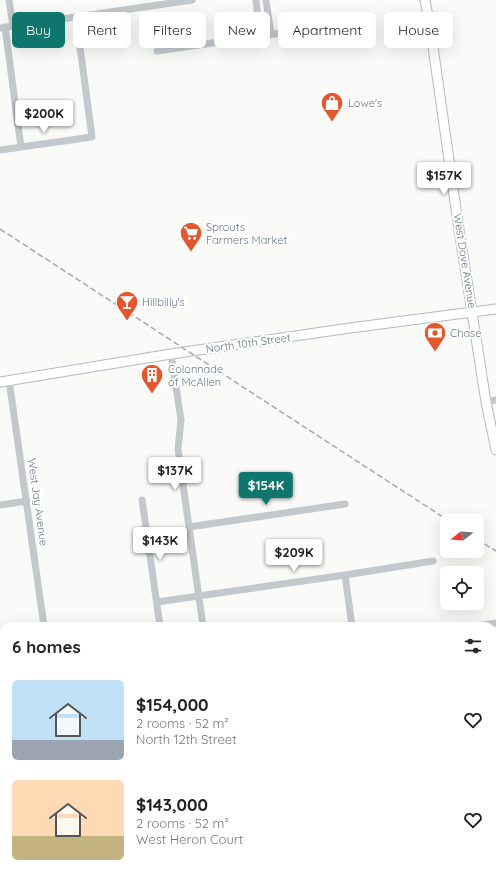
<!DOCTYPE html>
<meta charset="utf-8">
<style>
:root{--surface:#fff;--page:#f2f2f2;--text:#202124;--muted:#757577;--accent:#0f766e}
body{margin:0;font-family:Quicksand,sans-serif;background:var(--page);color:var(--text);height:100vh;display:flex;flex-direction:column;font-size:15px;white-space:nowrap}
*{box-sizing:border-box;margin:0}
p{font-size:13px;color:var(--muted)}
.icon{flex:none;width:22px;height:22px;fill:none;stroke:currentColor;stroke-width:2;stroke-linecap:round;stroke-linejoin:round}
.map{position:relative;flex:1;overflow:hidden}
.details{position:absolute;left:0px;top:622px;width:496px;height:256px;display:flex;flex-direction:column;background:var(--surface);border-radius:12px 12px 0 0;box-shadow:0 4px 16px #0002}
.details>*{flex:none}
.guide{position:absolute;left:12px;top:12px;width:472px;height:36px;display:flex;gap:8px}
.needle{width:26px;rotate:253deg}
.fabs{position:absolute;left:440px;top:514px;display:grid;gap:8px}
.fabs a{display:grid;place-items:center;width:44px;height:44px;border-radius:6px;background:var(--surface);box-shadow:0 4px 16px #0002;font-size:20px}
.price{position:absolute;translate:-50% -34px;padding:0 9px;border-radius:4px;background:#fff;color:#222;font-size:13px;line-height:26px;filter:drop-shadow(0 1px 2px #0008)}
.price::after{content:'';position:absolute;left:50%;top:24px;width:12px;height:9px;margin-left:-6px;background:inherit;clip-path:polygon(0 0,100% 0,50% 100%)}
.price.active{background:var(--accent);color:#fff}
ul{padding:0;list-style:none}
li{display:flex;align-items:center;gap:12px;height:100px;padding:0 12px}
li span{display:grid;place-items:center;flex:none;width:112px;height:80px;border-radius:6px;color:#555}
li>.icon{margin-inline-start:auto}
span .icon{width:48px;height:48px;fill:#fffc;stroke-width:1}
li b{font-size:17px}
h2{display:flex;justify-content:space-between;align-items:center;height:48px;padding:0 12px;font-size:17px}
.chip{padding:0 14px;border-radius:6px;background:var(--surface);box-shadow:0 4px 16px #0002;font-size:14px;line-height:36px}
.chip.active{background:var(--accent);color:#fff}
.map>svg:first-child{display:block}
</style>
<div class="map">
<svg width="496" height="878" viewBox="0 0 496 878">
<rect width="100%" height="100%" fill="#fafaf8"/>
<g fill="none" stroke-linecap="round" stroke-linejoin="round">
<g stroke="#b5babe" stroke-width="11">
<path id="major" d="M 425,0 L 431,33 L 458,223 L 486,402 L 496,450
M 0,382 L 171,354 L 350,328 L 496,309"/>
</g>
<path stroke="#c3c8cc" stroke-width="7" d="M 9,0 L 13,26
M 256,0 L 260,36
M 266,0 L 271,34
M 5,27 L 21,147
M 0,28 L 192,0
M 157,51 L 371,20
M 0,150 L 92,137 L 76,17
M 171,354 L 181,420 L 178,449 L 203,626
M 9,380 L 44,626
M 486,402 L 496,400
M 142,500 L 160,626
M 0,505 L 27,501
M 189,527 L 345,504
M 345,575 L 352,626
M 157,602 L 345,575 L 433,561
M 477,626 L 496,623
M 0,736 L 4,735
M 0,780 L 4,779
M 492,842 L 496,841
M 0,862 L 4,861
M 129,874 L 129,878
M 203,874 L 204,878
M 271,874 L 272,878
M 337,874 L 338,878
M 402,874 L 402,878
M 468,874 L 469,878"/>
<use href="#major" stroke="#fff" stroke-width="9"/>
<path stroke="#a2aab0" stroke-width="1.5" stroke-dasharray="6 3" stroke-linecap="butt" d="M 0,229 L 449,521
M 477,539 L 496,551"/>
</g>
<defs>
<g id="shop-pin" transform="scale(1.15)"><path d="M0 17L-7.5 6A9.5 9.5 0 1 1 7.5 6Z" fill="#e4572e" stroke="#fff"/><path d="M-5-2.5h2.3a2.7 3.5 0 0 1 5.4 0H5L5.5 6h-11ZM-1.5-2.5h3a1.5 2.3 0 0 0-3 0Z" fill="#fff"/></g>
<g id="supermarket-pin" transform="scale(1.15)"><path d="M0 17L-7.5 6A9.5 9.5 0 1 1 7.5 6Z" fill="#e4572e" stroke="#fff"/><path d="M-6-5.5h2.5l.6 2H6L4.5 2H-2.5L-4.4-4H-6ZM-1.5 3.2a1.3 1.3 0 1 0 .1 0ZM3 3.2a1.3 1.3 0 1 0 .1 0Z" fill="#fff"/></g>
<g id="bar-pin" transform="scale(1.15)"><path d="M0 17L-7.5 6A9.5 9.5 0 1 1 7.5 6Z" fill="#e4572e" stroke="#fff"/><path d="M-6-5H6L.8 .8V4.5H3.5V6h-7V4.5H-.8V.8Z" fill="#fff"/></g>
<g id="bank-pin" transform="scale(1.15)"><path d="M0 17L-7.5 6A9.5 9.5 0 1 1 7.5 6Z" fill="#e4572e" stroke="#fff"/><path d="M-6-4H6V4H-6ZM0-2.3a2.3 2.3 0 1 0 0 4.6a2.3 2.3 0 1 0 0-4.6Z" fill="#fff"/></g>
<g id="building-pin" transform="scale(1.15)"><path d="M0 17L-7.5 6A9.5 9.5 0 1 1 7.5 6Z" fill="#e4572e" stroke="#fff"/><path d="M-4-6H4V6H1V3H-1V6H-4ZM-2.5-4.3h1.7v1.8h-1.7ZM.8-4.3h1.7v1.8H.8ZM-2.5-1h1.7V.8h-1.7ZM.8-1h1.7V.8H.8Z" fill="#fff"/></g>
</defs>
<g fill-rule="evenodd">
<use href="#shop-pin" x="332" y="103"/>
<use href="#supermarket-pin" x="191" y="233"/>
<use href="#bar-pin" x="127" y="302"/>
<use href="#bank-pin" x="435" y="333"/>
<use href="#building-pin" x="152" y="375"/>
</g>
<g text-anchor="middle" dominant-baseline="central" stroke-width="4" stroke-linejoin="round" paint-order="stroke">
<g font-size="11" fill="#657683" stroke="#fff" text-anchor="start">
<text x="348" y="103">Lowe's</text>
<text x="206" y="227">Sprouts<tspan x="206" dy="13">Farmers Market</tspan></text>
<text x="142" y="302">Hillbilly's</text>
<text x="450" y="333">Chase</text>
<text x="168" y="369">Colonnade<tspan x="168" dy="13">of McAllen</tspan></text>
</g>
<g font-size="11" fill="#657683" stroke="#fff">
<text transform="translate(465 261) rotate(81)">West Dove Avenue</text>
<text transform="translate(248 343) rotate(-8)">North 10th Street</text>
<text transform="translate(38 502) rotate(82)">West Jay Avenue</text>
</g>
</g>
</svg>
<div class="fabs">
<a><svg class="needle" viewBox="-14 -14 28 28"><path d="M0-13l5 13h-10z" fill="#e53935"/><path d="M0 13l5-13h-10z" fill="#757577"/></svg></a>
<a><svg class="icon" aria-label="locate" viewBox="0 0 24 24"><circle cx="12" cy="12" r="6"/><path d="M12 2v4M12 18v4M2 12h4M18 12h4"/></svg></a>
</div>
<b class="price" style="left:44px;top:134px">$200K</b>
<b class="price" style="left:444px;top:196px">$157K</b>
<b class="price" style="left:175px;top:491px">$137K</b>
<b class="price active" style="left:266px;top:506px">$154K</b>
<b class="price" style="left:160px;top:561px">$143K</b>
<b class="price" style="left:294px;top:573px">$209K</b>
<div class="guide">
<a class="chip active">Buy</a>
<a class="chip">Rent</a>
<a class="chip">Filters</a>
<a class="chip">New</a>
<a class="chip">Apartment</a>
<a class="chip">House</a>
</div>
<section class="details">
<h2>6 homes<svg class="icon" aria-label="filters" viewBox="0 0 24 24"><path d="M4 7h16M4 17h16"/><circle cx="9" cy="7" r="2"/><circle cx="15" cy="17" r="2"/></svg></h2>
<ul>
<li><span style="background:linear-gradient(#bfe0f5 75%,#9aa5b1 0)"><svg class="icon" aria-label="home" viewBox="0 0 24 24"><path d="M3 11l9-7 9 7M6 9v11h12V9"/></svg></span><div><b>$154,000</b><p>2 rooms · 52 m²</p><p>North 12th Street</p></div><svg class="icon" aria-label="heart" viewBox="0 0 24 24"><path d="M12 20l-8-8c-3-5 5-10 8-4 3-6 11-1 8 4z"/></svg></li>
<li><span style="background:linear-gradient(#ffd9b3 70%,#c2b280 0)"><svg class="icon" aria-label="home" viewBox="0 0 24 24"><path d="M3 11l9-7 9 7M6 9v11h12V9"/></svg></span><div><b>$143,000</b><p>2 rooms · 52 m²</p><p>West Heron Court</p></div><svg class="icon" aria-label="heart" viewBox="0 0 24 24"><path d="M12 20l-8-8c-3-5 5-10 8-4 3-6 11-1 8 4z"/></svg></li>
</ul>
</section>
</div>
